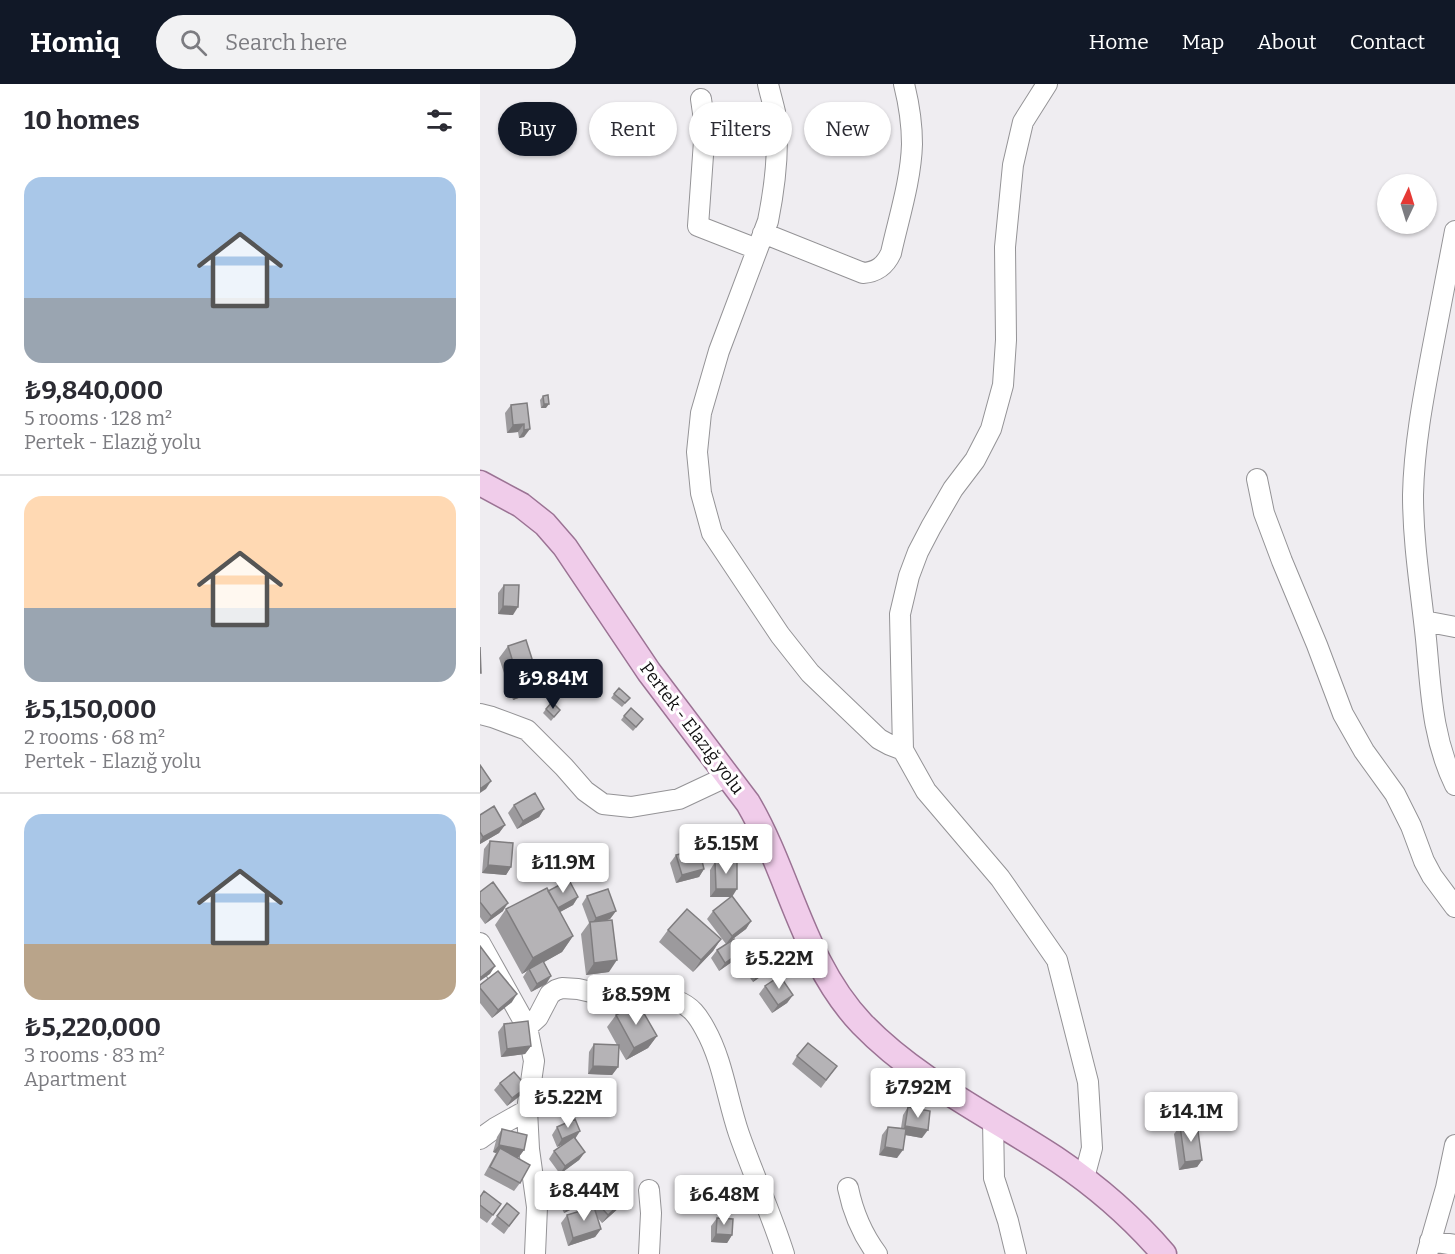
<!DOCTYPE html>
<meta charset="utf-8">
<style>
:root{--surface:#fff;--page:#f2f2f3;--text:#2b2b33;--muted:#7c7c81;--line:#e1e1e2;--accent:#111827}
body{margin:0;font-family:Bitter,serif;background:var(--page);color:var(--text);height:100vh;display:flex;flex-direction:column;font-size:22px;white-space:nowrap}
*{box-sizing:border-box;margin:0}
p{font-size:20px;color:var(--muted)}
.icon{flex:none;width:33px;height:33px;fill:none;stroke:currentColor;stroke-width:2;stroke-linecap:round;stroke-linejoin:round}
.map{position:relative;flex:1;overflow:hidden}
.panel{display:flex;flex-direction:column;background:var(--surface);width:480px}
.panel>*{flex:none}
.banner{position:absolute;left:18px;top:18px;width:570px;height:54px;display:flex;gap:12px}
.needle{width:39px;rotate:4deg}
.controls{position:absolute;left:897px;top:90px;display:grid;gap:12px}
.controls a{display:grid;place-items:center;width:60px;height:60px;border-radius:50%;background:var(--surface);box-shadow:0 2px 4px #0004;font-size:30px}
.price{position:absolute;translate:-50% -51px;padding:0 14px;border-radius:6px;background:#fff;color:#222;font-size:20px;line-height:39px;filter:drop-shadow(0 2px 3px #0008)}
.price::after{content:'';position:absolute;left:50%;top:36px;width:18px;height:14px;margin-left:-9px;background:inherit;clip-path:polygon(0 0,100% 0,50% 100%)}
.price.selected{background:var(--accent);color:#fff}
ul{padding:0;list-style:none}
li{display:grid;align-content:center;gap:12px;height:318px;padding:0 24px}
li+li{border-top:2px solid var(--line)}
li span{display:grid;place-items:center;height:186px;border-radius:18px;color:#555}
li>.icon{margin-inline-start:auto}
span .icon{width:108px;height:108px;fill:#fffc;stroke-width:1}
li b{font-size:26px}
h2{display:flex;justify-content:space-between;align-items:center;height:72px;padding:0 24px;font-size:26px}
.tag{padding:0 21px;border-radius:27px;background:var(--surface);box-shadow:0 2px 4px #0004;font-size:21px;line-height:54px}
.tag.selected{background:var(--accent);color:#fff}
header{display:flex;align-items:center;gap:36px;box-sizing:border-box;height:84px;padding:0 30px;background:var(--accent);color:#fff}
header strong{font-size:28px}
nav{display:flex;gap:33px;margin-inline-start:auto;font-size:21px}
.search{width:420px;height:54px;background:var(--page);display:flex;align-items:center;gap:15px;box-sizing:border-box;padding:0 21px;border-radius:33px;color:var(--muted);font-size:22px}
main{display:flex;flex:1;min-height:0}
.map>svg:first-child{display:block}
</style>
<header>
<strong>Homiq</strong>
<div class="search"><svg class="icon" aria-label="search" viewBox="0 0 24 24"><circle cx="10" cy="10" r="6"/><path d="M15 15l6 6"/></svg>Search here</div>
<nav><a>Home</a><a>Map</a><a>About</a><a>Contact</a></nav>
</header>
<main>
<section class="panel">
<h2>10 homes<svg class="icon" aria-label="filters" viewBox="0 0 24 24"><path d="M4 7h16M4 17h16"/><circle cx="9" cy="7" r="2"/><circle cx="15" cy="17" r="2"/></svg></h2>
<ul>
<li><span style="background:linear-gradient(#a9c7e8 65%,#9aa5b1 0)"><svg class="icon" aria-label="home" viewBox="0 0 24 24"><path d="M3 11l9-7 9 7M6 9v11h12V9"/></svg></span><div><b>₺9,840,000</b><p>5 rooms · 128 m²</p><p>Pertek - Elazığ yolu</p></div></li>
<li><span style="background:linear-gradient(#ffd9b3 60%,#9aa5b1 0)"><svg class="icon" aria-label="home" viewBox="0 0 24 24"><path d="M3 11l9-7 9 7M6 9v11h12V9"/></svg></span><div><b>₺5,150,000</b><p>2 rooms · 68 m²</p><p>Pertek - Elazığ yolu</p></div></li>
<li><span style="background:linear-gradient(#a9c7e8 70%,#b9a48a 0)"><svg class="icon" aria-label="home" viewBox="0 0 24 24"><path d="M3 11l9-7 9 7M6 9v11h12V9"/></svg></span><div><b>₺5,220,000</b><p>3 rooms · 83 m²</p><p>Apartment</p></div></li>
</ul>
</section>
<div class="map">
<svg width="975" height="1170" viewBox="0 0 975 1170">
<rect width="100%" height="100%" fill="#efedf1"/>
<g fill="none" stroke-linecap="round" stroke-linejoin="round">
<g stroke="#949396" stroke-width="22">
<path id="minor" d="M 288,0 C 290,9 293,19 295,28 C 300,64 295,102 288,137 L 239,267 L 221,329 L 217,368 L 221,409 L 232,449 L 300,551 L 330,589 L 399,655 L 410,661 L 423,666
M 567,0 L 543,38 L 533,81 L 525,163 L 526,256 L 523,301 L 511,345 L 495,376 L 473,405 L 451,443 L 438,468 L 429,492 L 420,530 L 423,666 L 446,707 L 520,794 L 577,876 L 608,998 L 612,1064 L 604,1094
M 221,15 L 225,43 L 218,142 L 277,165
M 975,147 C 967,187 960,227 952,267 C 943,315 934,363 933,411 C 933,460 941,507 946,555 C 951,607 952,654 975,701
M 283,149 L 383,189 C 397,188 405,182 411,169 C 419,133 431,96 432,60 C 432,39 429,20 424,0
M 777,395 L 784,429 L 802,477 L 837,561 L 863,630 L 884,667 L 915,710 L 931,742 L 944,777 L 952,792 L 975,823
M 944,537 L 975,543
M 0,630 L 12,633 L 47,646 L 84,683 L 105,707 L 123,720 L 151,723 L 199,715 L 248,692
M 0,859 L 47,943 L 54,977 L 47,1026 L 49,1065 L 57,1123 L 55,1170
M 47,943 L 58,933 L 70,910 L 76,906 L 82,904 L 98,905 L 120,910 L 197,917 C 211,922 218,932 225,945 C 243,977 247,1015 259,1050 C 273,1090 291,1129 304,1170
M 513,1036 L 514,1094 L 528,1137 L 536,1170
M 0,1055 L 15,1044 L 47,1026
M 368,1104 C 373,1128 382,1150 397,1170
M 169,1106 L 171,1129 L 169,1170
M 950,1157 L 975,1161
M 947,1170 L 966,1104 L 975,1061"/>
</g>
<g stroke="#9b7394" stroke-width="27">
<path id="major" d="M 0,399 L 41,421 L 65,440 L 85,463 L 169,588 L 268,719 C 310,791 323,878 382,940 C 438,998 513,1033 579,1077 C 619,1104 653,1134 684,1170"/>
</g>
<use href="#minor" stroke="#fff" stroke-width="20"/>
<use href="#major" stroke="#f0ccea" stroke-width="24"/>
</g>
<path fill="#9c9a9d" d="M 63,312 L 66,324 L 61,324 L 60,316 Z
M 47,319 L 44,353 L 39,354 L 38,348 L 27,349 L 25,329 L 31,321 Z
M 24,501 L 33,531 L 18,530 L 18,509 Z
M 28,562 L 53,578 L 55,608 L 33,616 L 19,574 Z
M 134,610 L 150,614 L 142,623 L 131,614 Z
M 66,625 L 80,626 L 71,637 L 63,629 Z
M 144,632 L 160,639 L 153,647 L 141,636 Z
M 34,721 L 64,725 L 59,733 L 37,745 L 28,729 Z
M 0,731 L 25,741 L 19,749 L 0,760 Z
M 10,757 L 31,783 L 26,791 L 2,789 L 4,765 Z
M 196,771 L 224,785 L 219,793 L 196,799 L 190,779 Z
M 235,778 L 252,812 L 271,837 L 266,845 L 246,860 L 227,835 L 233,827 L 251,813 L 230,813 L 230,786 Z
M 68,807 L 98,813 L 93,821 L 80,828 L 93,852 L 82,868 L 64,878 L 71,892 L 66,900 L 51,908 L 43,893 L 47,887 L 42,890 L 15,841 L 26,825 Z
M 0,808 L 23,827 L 5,840 L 0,833 Z
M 107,812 L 136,827 L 130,835 L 126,836 L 129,888 L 106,891 L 101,850 L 109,839 L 102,820 Z
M 188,846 L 241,855 L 233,867 L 213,888 L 179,858 Z
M 237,866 L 262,867 L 256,875 L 239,887 L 231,874 Z
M 266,872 L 292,880 L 287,888 L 273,898 L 260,880 Z
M 0,901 L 32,918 L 12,934 L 0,919 Z
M 285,902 L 313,911 L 307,919 L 292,929 L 279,910 Z
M 136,931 L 177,952 L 168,964 L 146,976 L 139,964 L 138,983 L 132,991 L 108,990 L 109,968 L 114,960 L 137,961 L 127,943 Z
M 24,940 L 51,962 L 45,970 L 21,973 L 18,948 Z
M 317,972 L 357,982 L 341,1004 L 312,980 Z
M 20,999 L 41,1011 L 27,1022 L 14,1006 Z
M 428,1023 L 442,1054 L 425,1051 L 417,1074 L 399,1071 L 402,1051 L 408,1043 L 421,1044 L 423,1031 Z
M 700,1042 L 722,1076 L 717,1083 L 699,1086 L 694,1050 Z
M 77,1043 L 100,1047 L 95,1054 L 105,1068 L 99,1076 L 80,1090 L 69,1075 L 74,1067 L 83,1060 L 77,1063 L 72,1051 Z
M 22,1045 L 44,1066 L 38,1074 L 40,1099 L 34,1107 L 4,1091 L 16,1069 L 13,1068 L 17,1053 Z
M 82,1106 L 96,1123 L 84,1129 L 77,1114 Z
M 107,1108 L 146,1114 L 141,1122 L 122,1139 L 117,1133 L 121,1145 L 115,1153 L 88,1162 L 81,1139 L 87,1131 L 109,1124 L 101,1116 Z
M 0,1113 L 21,1120 L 7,1139 L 0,1134 Z
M 27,1119 L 39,1129 L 24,1150 L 11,1140 Z
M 237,1134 L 252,1151 L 247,1159 L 231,1158 L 231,1142 Z"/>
<path fill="#7f7d7f" d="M 64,320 L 69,320 L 66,324 L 61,324 Z
M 44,340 L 38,348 L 27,349 L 33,341 Z
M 50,345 L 44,353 L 39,354 L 44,346 Z
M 23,522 L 38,523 L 33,531 L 18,530 Z
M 64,596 L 55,608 L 33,616 L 41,604 Z
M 11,697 L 6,705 L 0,709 L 0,705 Z
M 64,725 L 59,733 L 37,745 L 43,737 Z
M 25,741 L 19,749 L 0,760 L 0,757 L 3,753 Z
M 8,781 L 31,783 L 26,791 L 2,789 Z
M 224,785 L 219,793 L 196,799 L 202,791 Z
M 236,805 L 257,805 L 252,813 L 230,813 Z
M 98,813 L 93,821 L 69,834 L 74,826 Z
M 28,819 L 23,827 L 5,840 L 11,832 Z
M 136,827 L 130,835 L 110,842 L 116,834 Z
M 271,837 L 266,845 L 246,860 L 252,852 Z
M 93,852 L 82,868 L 50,886 L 49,885 L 47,887 L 42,890 L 53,874 Z
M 241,855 L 233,867 L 213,888 L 221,876 Z
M 262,867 L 256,875 L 239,887 L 245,879 Z
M 137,876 L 129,888 L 106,891 L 114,879 Z
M 292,880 L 287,888 L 273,898 L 278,890 Z
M 15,882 L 10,890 L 0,897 L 0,894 Z
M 71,892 L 66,900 L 51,908 L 57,900 Z
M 37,910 L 32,918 L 12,934 L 18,926 Z
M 313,911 L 307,919 L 292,929 L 298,921 Z
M 177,952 L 168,964 L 146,976 L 154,964 Z
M 51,962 L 45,970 L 21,973 L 27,965 Z
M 113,982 L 138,983 L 132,991 L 108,990 Z
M 47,1003 L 41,1011 L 27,1022 L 32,1014 Z
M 425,1042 L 448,1046 L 442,1054 L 420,1050 Z
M 100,1047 L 95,1055 L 77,1063 L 82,1055 Z
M 19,1061 L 44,1066 L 38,1074 L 20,1064 L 16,1069 L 13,1068 Z
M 405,1063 L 423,1066 L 417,1074 L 399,1071 Z
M 105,1068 L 99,1076 L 80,1090 L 85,1082 Z
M 722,1076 L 717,1083 L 699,1086 L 705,1078 Z
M 146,1114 L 141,1122 L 122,1139 L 128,1131 Z
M 101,1115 L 96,1123 L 84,1129 L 90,1121 Z
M 121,1145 L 115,1153 L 88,1162 L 93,1154 Z
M 236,1150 L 252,1151 L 247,1159 L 231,1158 Z"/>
<path fill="#b5b3b6" stroke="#7f7d7f" stroke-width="1.5" d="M 68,311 L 69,320 L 64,320 L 63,312 Z
M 47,319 L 50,345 L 44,346 L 44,340 L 33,341 L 31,321 Z
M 24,501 L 39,501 L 38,523 L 23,522 Z
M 46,556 L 53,578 L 58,578 L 64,596 L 41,604 L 28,562 Z
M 0,563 L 1,589 L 0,589 Z
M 139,604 L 150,614 L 145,619 L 134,610 Z
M 72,618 L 80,626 L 74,633 L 66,625 Z
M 151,624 L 163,635 L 156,643 L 144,632 Z
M 0,681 L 11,697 L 0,705 Z
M 55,709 L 64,725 L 43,737 L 34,721 Z
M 14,722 L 25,741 L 3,753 L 0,748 L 0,731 Z
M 10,757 L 33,759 L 31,783 L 8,781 Z
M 219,765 L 224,785 L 202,791 L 196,771 Z
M 257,777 L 257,805 L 236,805 L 235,778 Z
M 89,796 L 98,813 L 78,824 L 68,807 Z
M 13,798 L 28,819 L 11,832 L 0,818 L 0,808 Z
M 67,804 L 93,852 L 53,874 L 26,825 Z
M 128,805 L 136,827 L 116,834 L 107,812 Z
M 252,812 L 271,837 L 252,852 L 233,827 Z
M 207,825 L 241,855 L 221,876 L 188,846 Z
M 132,836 L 137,876 L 114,879 L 110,838 Z
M 254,855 L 262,867 L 245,879 L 237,866 Z
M 0,862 L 15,882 L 0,894 Z
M 280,862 L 292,880 L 278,890 L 266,872 Z
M 63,877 L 71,892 L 57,900 L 49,885 Z
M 18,887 L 37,910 L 18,926 L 0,904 L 0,901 Z
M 300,892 L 313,911 L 298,921 L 285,902 Z
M 158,919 L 177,952 L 154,964 L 136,931 Z
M 48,937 L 51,962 L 27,965 L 24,940 Z
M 328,959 L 357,982 L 346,996 L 317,972 Z
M 114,960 L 139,961 L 138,983 L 113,982 Z
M 34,988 L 47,1003 L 32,1014 L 20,999 Z
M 428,1023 L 450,1027 L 448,1046 L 425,1042 Z
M 95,1035 L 100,1047 L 82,1055 L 77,1043 Z
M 717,1040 L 722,1076 L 705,1078 L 700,1042 Z
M 408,1043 L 426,1045 L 423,1066 L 405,1063 Z
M 22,1045 L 47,1051 L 44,1066 L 19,1061 Z
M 94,1053 L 105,1068 L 85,1082 L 74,1067 Z
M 20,1064 L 50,1081 L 40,1099 L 10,1083 Z
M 126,1091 L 146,1114 L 128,1131 L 107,1108 Z
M 94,1101 L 101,1115 L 90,1121 L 82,1106 Z
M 4,1107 L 21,1120 L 13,1131 L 0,1121 L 0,1113 Z
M 27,1119 L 39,1129 L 29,1142 L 17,1132 Z
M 114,1123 L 121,1145 L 93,1154 L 87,1131 Z
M 237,1134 L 253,1135 L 252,1151 L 236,1150 Z"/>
<g text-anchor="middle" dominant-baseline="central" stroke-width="6" stroke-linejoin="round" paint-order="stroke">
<g font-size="18" fill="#0f0e0f" stroke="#fff">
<text transform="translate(212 644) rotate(53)">Pertek - Elazığ yolu</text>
</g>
</g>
</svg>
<div class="controls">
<a><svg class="needle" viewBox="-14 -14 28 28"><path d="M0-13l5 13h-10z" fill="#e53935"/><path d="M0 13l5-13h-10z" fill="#7c7c81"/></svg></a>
</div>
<b class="price selected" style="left:73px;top:626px">₺9.84M</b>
<b class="price" style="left:246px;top:791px">₺5.15M</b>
<b class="price" style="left:83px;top:810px">₺11.9M</b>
<b class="price" style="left:299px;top:906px">₺5.22M</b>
<b class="price" style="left:156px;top:942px">₺8.59M</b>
<b class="price" style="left:438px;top:1035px">₺7.92M</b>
<b class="price" style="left:88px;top:1045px">₺5.22M</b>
<b class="price" style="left:711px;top:1059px">₺14.1M</b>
<b class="price" style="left:104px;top:1138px">₺8.44M</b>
<b class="price" style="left:244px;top:1142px">₺6.48M</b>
<div class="banner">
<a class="tag selected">Buy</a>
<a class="tag">Rent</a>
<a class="tag">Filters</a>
<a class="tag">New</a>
</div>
</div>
</main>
